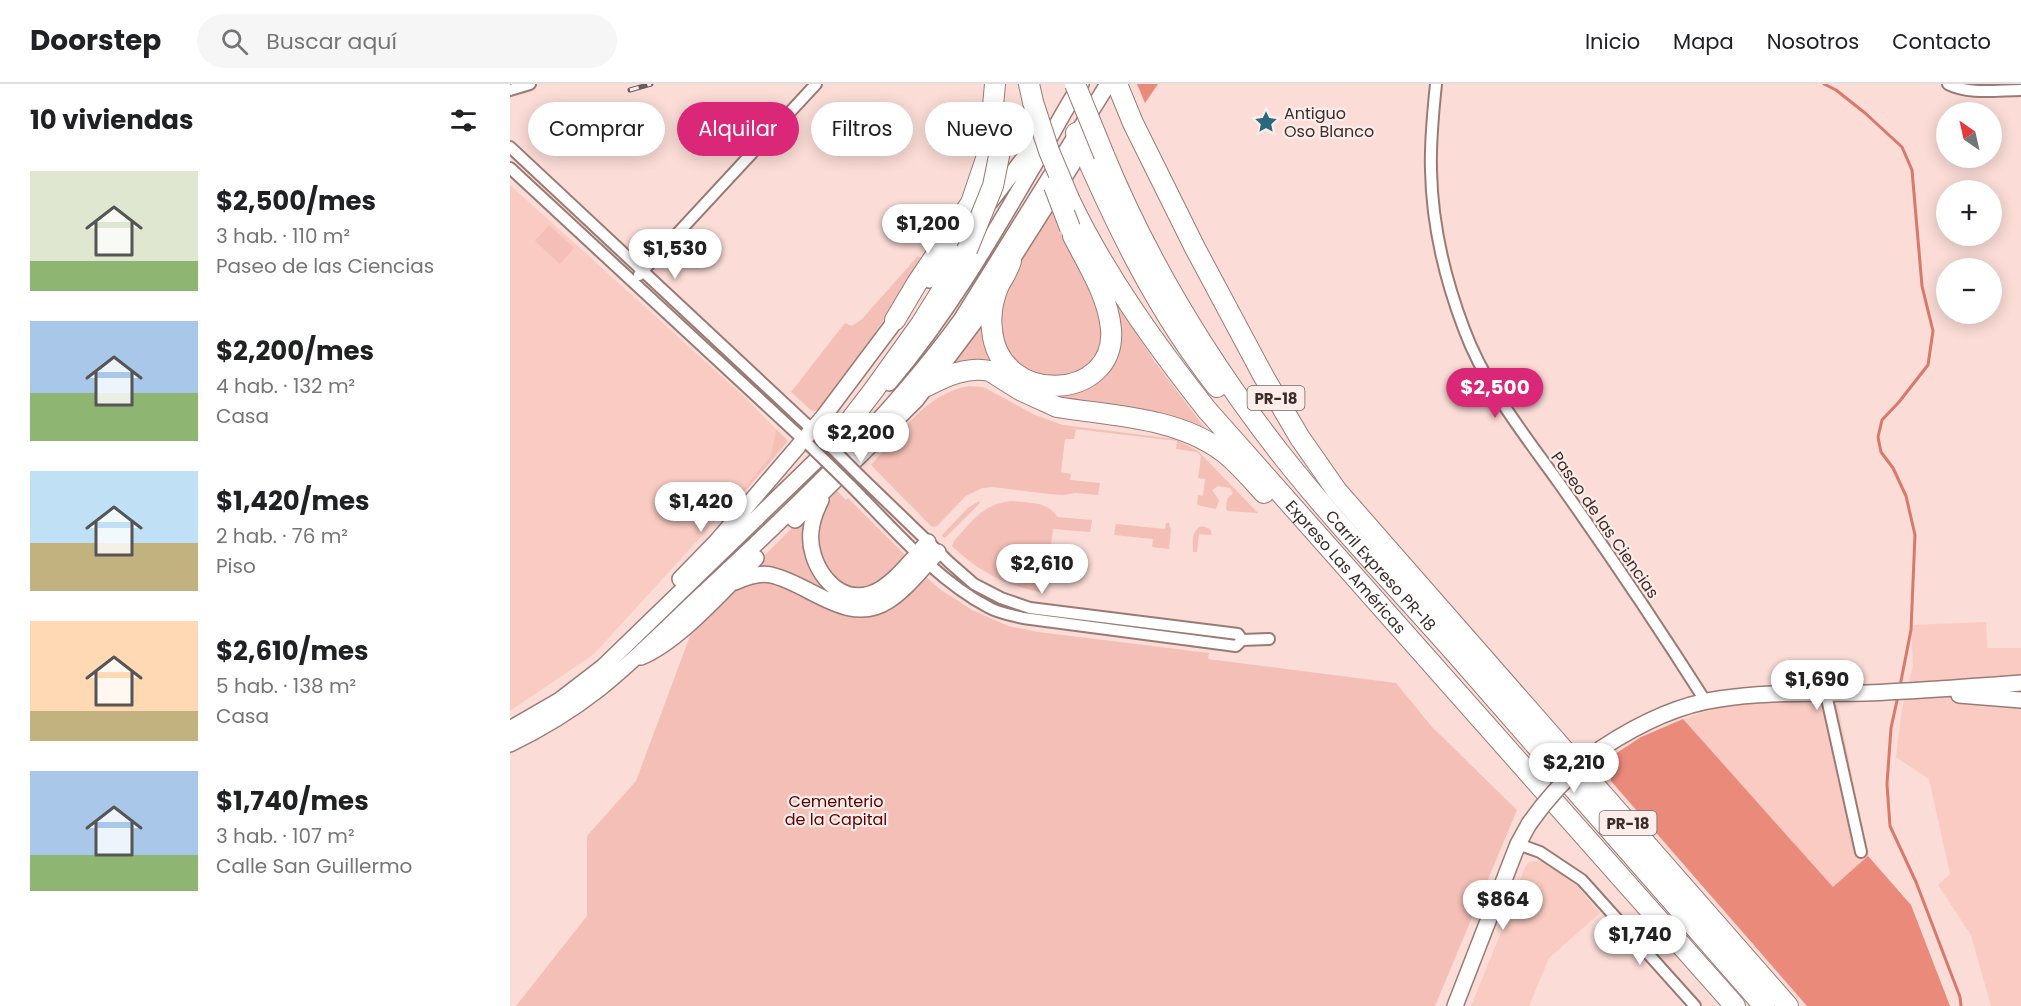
<!DOCTYPE html>
<html lang="es">
<meta charset="utf-8">
<style>
:root{--surface:#fff;--page:#f6f6f6;--text:#202124;--muted:#757577;--line:#e0e0e0;--accent:#db2777}
body{margin:0;font-family:Poppins,sans-serif;background:var(--page);color:var(--text);height:100vh;display:flex;flex-direction:column;font-size:22px;white-space:nowrap}
*{box-sizing:border-box;margin:0}
p{font-size:20px;color:var(--muted)}
.icon{flex:none;width:33px;height:33px;fill:none;stroke:currentColor;stroke-width:2;stroke-linecap:round;stroke-linejoin:round}
.map{position:relative;flex:1;overflow:hidden}
.panel{display:flex;flex-direction:column;background:var(--surface);width:510px}
.panel>*{flex:none}
.hud{position:absolute;left:18px;top:18px;width:570px;height:54px;display:flex;gap:12px}
.needle{width:39px;rotate:326deg}
.buttons{position:absolute;left:1426px;top:18px;display:grid;gap:12px}
.buttons a{display:grid;place-items:center;width:66px;height:66px;border-radius:50%;background:var(--surface);box-shadow:0 3px 15px #0003;font-size:30px}
.price{position:absolute;translate:-50% -51px;padding:0 14px;border-radius:21px;background:#fff;color:#222;font-size:20px;line-height:39px;filter:drop-shadow(0 2px 3px #0008)}
.price::after{content:'';position:absolute;left:50%;top:36px;width:18px;height:14px;margin-left:-9px;background:inherit;clip-path:polygon(0 0,100% 0,50% 100%)}
.price.on{background:var(--accent);color:#fff}
ul{padding:0;list-style:none}
li{display:flex;align-items:center;gap:18px;height:150px;padding:0 30px}
li span{display:grid;place-items:center;flex:none;width:168px;height:120px;border-radius:0px;color:#555}
li>.icon{margin-inline-start:auto}
span .icon{width:72px;height:72px;fill:#fffc;stroke-width:1}
li b{font-size:26px}
h2{display:flex;justify-content:space-between;align-items:center;height:72px;padding:0 30px;font-size:26px}
.pill{padding:0 21px;border-radius:27px;background:var(--surface);box-shadow:0 3px 15px #0003;font-size:21px;line-height:54px}
.pill.on{background:var(--accent);color:#fff}
header{display:flex;align-items:center;gap:36px;box-sizing:border-box;height:84px;padding:0 30px;background:var(--surface);border-bottom:2px solid var(--line)}
header strong{font-size:28px}
nav{display:flex;gap:33px;margin-inline-start:auto;font-size:21px}
.search{width:420px;height:54px;background:var(--page);display:flex;align-items:center;gap:15px;box-sizing:border-box;padding:0 21px;border-radius:33px;color:var(--muted);font-size:22px}
main{display:flex;flex:1;min-height:0}
.map>svg:first-child{display:block}
</style>
<header>
<strong>Doorstep</strong>
<div class="search"><svg class="icon" aria-label="search" viewBox="0 0 24 24"><circle cx="10" cy="10" r="6"/><path d="M15 15l6 6"/></svg>Buscar aquí</div>
<nav><a>Inicio</a><a>Mapa</a><a>Nosotros</a><a>Contacto</a></nav>
</header>
<main>
<section class="panel">
<h2>10 viviendas<svg class="icon" aria-label="filters" viewBox="0 0 24 24"><path d="M4 7h16M4 17h16"/><circle cx="9" cy="7" r="2"/><circle cx="15" cy="17" r="2"/></svg></h2>
<ul>
<li><span style="background:linear-gradient(#dfe7d0 75%,#8fb573 0)"><svg class="icon" aria-label="home" viewBox="0 0 24 24"><path d="M3 11l9-7 9 7M6 9v11h12V9"/></svg></span><div><b>$2,500/mes</b><p>3 hab. · 110 m²</p><p>Paseo de las Ciencias</p></div></li>
<li><span style="background:linear-gradient(#a9c7e8 60%,#8fb573 0)"><svg class="icon" aria-label="home" viewBox="0 0 24 24"><path d="M3 11l9-7 9 7M6 9v11h12V9"/></svg></span><div><b>$2,200/mes</b><p>4 hab. · 132 m²</p><p>Casa</p></div></li>
<li><span style="background:linear-gradient(#bfe0f5 60%,#c2b280 0)"><svg class="icon" aria-label="home" viewBox="0 0 24 24"><path d="M3 11l9-7 9 7M6 9v11h12V9"/></svg></span><div><b>$1,420/mes</b><p>2 hab. · 76 m²</p><p>Piso</p></div></li>
<li><span style="background:linear-gradient(#ffd9b3 75%,#c2b280 0)"><svg class="icon" aria-label="home" viewBox="0 0 24 24"><path d="M3 11l9-7 9 7M6 9v11h12V9"/></svg></span><div><b>$2,610/mes</b><p>5 hab. · 138 m²</p><p>Casa</p></div></li>
<li><span style="background:linear-gradient(#a9c7e8 70%,#8fb573 0)"><svg class="icon" aria-label="home" viewBox="0 0 24 24"><path d="M3 11l9-7 9 7M6 9v11h12V9"/></svg></span><div><b>$1,740/mes</b><p>3 hab. · 107 m²</p><p>Calle San Guillermo</p></div></li>
</ul>
</section>
<div class="map">
<svg width="1511" height="922" viewBox="0 0 1511 922">
<rect width="100%" height="100%" fill="#fbdcd6"/>
<path fill="#f9cbc2" d="M 0,101 L 230,309 L 266,345 L 261,372 L 218,423 L 84,570 L 0,627 Z
M 1476,538 L 1477,564 L 1511,564 L 1511,922 L 1481,922 L 1461,851 L 1428,801 L 1440,790 L 1419,695 L 1386,673 L 1392,625 L 1403,582 L 1401,541 Z
M 1273,617 L 1328,621 L 1358,772 L 1323,803 L 1173,635 L 1212,622 Z
M 1032,777 L 1059,793 L 1090,829 L 1039,874 L 1019,922 L 961,922 L 988,856 L 1014,785 L 1019,778 Z"/>
<path fill="#f4bfb6" d="M 541,123 L 582,197 L 594,250 L 590,266 L 583,278 L 551,297 L 509,287 L 490,258 L 489,223 L 509,177 Z
M 39,141 L 64,164 L 50,180 L 25,157 Z
M 408,172 L 414,176 L 364,250 L 308,327 L 302,327 L 281,308 L 335,239 L 342,242 L 352,235 Z
M 600,207 L 644,277 L 698,348 L 551,321 L 491,290 L 436,290 L 475,227 L 480,247 L 520,301 L 590,286 Z
M 459,302 L 473,303 L 525,331 L 553,341 L 665,355 L 688,367 L 748,429 L 718,427 L 716,425 L 717,415 L 723,409 L 720,404 L 708,402 L 702,406 L 709,416 L 706,425 L 687,421 L 688,411 L 693,412 L 695,395 L 688,394 L 691,372 L 687,368 L 666,365 L 667,357 L 566,345 L 564,355 L 555,355 L 551,388 L 561,390 L 560,396 L 590,399 L 588,411 L 565,409 L 553,411 L 539,410 L 483,403 L 472,404 L 456,412 L 427,442 L 422,443 L 361,381 C 390,350 415,310 459,302 Z
M 266,345 L 278,357 L 237,405 L 218,423 L 261,372 Z
M 327,407 L 336,416 L 338,414 L 395,471 L 396,473 L 365,502 L 342,505 L 323,494 L 308,471 L 306,444 L 314,420 Z
M 469,417 L 470,419 L 435,454 L 433,453 L 432,451 L 458,424 Z
M 501,417 C 517,419 539,417 547,433 L 582,436 L 580,448 L 543,445 L 535,509 C 495,501 472,490 442,462 L 444,457 C 462,437 473,420 501,417 Z
M 296,430 C 296,437 293,445 293,453 C 292,491 323,502 351,521 L 252,486 L 250,476 Z
M 656,439 L 659,439 L 661,446 L 659,465 L 642,463 L 643,455 L 604,451 L 606,440 L 655,445 Z
M 692,442 L 700,445 L 702,451 L 689,450 L 687,468 L 683,468 C 683,458 681,446 692,442 Z
M 415,492 L 431,506 L 462,526 L 498,542 L 528,548 L 699,569 L 698,575 L 886,599 L 922,643 L 1007,726 L 925,922 L 6,922 L 77,832 L 77,752 L 126,697 L 183,544 L 224,506 L 232,502 L 256,498 L 279,505 L 328,529 L 351,532 L 385,520 L 396,513 L 411,494 Z"/>
<path fill="#ea8a7b" d="M 627,0 L 648,0 L 635,19 Z
M 1173,635 L 1323,803 L 1358,772 L 1401,821 L 1440,922 L 1297,922 L 1101,697 L 1102,672 L 1131,653 Z"/>
<g fill="none" stroke-linecap="round" stroke-linejoin="round">
<path stroke="#d77a6b" stroke-width="3" d="M 1314,0 L 1326,6 L 1355,29 L 1392,63 L 1402,86 L 1412,202 L 1423,247 L 1418,281 L 1389,318 L 1372,336 L 1368,353 L 1371,368 L 1383,384 L 1396,412 L 1405,451 L 1401,546 L 1390,602
M 1388,612 L 1381,644 L 1377,700 L 1380,742 L 1406,798 L 1450,913 L 1451,922"/>
<g stroke="#9c7a74" stroke-width="14">
<path id="street" d="M 926,0 C 923,29 920,57 921,86 C 922,140 935,195 954,245 C 975,302 1014,350 1049,399 C 1100,471 1149,544 1196,618
M 1438,0 C 1459,11 1488,6 1511,6
M 0,6 L 20,0
M 0,63 L 306,349
M 0,84 L 297,359
M 129,191 L 306,0
M 350,392 L 440,479 L 464,500 L 491,514 L 520,524 L 728,550 L 732,556
M 340,401 C 382,443 425,495 478,523 C 488,529 501,531 513,534 L 726,562 L 732,556 L 759,555
M 1316,610 L 1351,768
M 1008,760 L 1030,768 L 1072,796 L 1185,922"/>
</g>
<g stroke="#9c7a74" stroke-width="18">
<path id="secondary" d="M 480,118 L 535,47
M 496,185 L 562,81 L 574,56
M 419,196 L 462,142
M 379,299 C 435,233 478,160 521,86 C 538,58 553,28 571,0
M 311,416 C 306,426 302,435 301,447 C 297,478 324,521 360,510 C 381,504 403,474 418,458
M 285,436 L 406,316 L 469,232 L 482,208
M 170,495 L 207,457 L 314,332 L 392,228
M 225,498 C 236,493 249,488 261,491 C 299,499 338,543 378,517 C 397,505 412,484 428,468
M 131,573 C 170,557 215,504 246,474
M 1449,611 L 1511,616
M 0,645 L 50,616 L 93,583 L 320,363
M 0,660 C 31,645 62,626 89,605 C 128,574 163,537 199,504 C 289,420 379,335 451,236 L 598,0
M 1092,664 C 1127,641 1166,621 1209,615 C 1257,607 1307,610 1356,609 C 1407,607 1459,603 1511,599
M 945,922 L 1008,760 L 1019,740"/>
</g>
<g stroke="#9c7a74" stroke-width="22">
<g id="highway">
<path d="M 519,0 L 523,18"/>
<path d="M 607,0 L 623,39 L 685,164 L 754,293 L 790,354 L 827,407 L 1278,922"/>
<path d="M 566,49 C 605,139 646,226 707,303"/>
<path id="s1" d="M 594,71 C 638,178 699,278 770,369 C 825,439 887,503 946,570 C 1049,687 1151,805 1254,922"/>
<path id="s2" d="M 560,117 C 596,192 645,260 697,326 L 1225,922"/>
<path d="M 501,177 C 498,186 494,193 489,201 C 483,215 480,231 482,246 C 489,323 607,318 601,245 C 598,212 578,181 563,152"/>
<path d="M 385,236 L 407,199 L 461,119 L 479,66 L 485,0"/>
<path d="M 417,302 C 436,292 458,282 480,287 L 510,306 L 547,323 C 602,332 666,333 712,367 C 727,378 741,395 754,409"/>
<path d="M 316,368 L 363,307 L 411,240 L 457,166"/>
</g>
</g>
<use href="#street" stroke="#fff" stroke-width="10"/>
<use href="#secondary" stroke="#fff" stroke-width="15"/>
<use href="#highway" stroke="#fff" stroke-width="20"/>
<g stroke="#6d5b57" stroke-width="5">
<path id="rail" d="M 120,6 L 141,0"/>
</g>
<use href="#rail" stroke="#fdedea" stroke-width="3" stroke-dasharray="9" stroke-linecap="butt"/>
<g stroke="#9c7a74" stroke-width="14" stroke-linecap="butt">
<path id="street-bridge" d="M 309,351 L 350,392
M 299,361 L 340,401"/>
</g>
<g stroke="#9c7a74" stroke-width="18" stroke-linecap="butt">
<path id="secondary-bridge" d="M 1019,740 C 1040,710 1063,686 1092,664"/>
</g>
<g stroke="#9c7a74" stroke-width="22" stroke-linecap="butt">
<path id="highway-bridge" d="M 565,0 L 594,71
M 523,18 L 539,67 L 560,117
M 544,102 L 560,144
M 457,166 L 483,102 L 491,62"/>
</g>
<use href="#street-bridge" stroke="#fff" stroke-width="10"/>
<use href="#secondary-bridge" stroke="#fff" stroke-width="15"/>
<use href="#highway-bridge" stroke="#fff" stroke-width="20"/>
</g>
<defs>
<g id="sight-bare" transform="scale(1.8)"><path d="M0-6L1.8-2.2L6-1.7L2.9 1.2L3.7 5.4L0 3.3L-3.7 5.4L-2.9 1.2L-6-1.7L-1.8-2.2Z" fill="#2a687e" stroke="#fdedea" stroke-width="2.5" paint-order="stroke"/></g>
</defs>
<g fill-rule="evenodd">
<use href="#sight-bare" x="756" y="38"/>
</g>
<g text-anchor="middle" dominant-baseline="central" stroke-width="4.5" stroke-linejoin="round" paint-order="stroke">
<g fill="#fdedea" stroke="#756764" stroke-width="1.5">
<rect x="737.5" y="302" width="57" height="24" rx="4.5"/>
<rect x="1089.5" y="727" width="57" height="24" rx="4.5"/>
</g>
<g font-size="15" font-weight="bold" fill="#3b2d2a">
<text x="766" y="314">PR-18</text>
<text x="1118" y="739">PR-18</text>
</g>
<g font-size="16" fill="#3b2d2a" stroke="#fdedea" text-anchor="start">
<text x="774" y="29">Antiguo<tspan x="774" dy="18">Oso Blanco</tspan></text>
</g>
<g font-size="16" fill="#3b2d2a" stroke="#fdedea">
<text transform="translate(1095 441) rotate(55)">Paseo de las Ciencias</text>
<text stroke="none"><textPath href="#s2" startOffset="460">Expreso Las Américas</textPath></text>
<text stroke="none"><textPath href="#s1" startOffset="502">Carril Expreso PR-18</textPath></text>
</g>
<g font-size="16" fill="#5a0100" stroke="#fdedea">
<text x="326" y="717">Cementerio<tspan x="326" dy="18">de la Capital</tspan></text>
</g>
</g>
</svg>
<div class="buttons">
<a><svg class="needle" viewBox="-14 -14 28 28"><path d="M0-13l5 13h-10z" fill="#e53935"/><path d="M0 13l5-13h-10z" fill="#757577"/></svg></a>
<a>+</a>
<a>−</a>
</div>
<b class="price" style="left:418px;top:171px">$1,200</b>
<b class="price" style="left:165px;top:196px">$1,530</b>
<b class="price on" style="left:985px;top:335px">$2,500</b>
<b class="price" style="left:351px;top:380px">$2,200</b>
<b class="price" style="left:191px;top:449px">$1,420</b>
<b class="price" style="left:532px;top:511px">$2,610</b>
<b class="price" style="left:1307px;top:627px">$1,690</b>
<b class="price" style="left:1064px;top:710px">$2,210</b>
<b class="price" style="left:993px;top:847px">$864</b>
<b class="price" style="left:1130px;top:882px">$1,740</b>
<div class="hud">
<a class="pill">Comprar</a>
<a class="pill on">Alquilar</a>
<a class="pill">Filtros</a>
<a class="pill">Nuevo</a>
</div>
</div>
</main>
